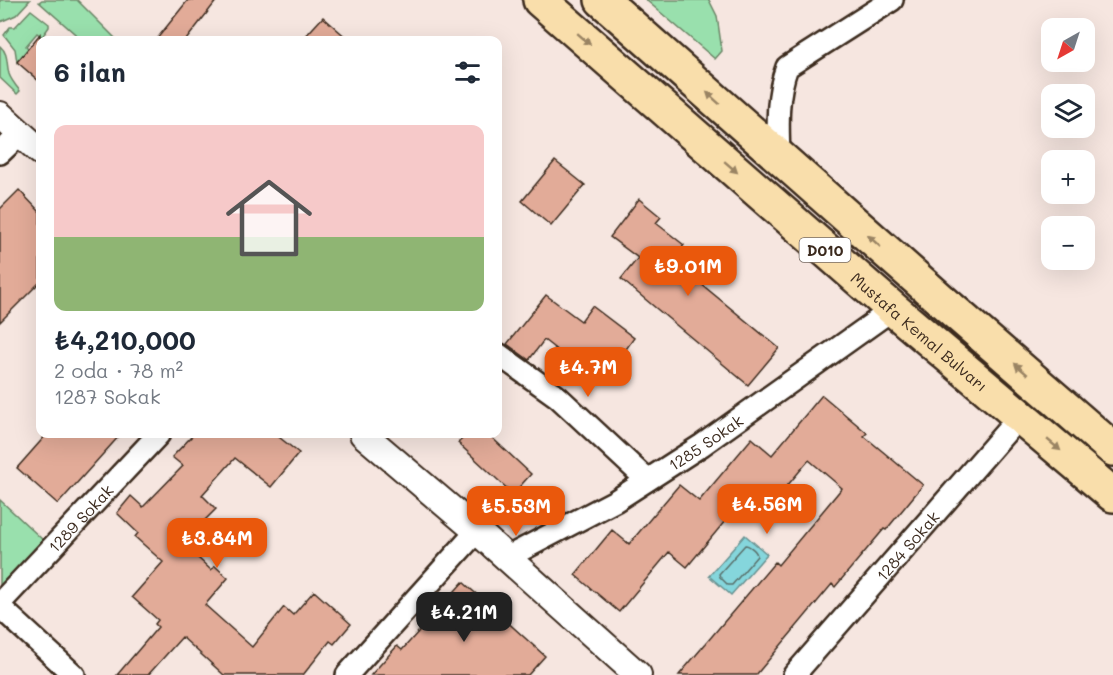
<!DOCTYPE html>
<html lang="tr">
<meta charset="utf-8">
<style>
:root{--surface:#fff;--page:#f6f6f7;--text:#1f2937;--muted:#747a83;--line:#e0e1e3;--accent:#ea580c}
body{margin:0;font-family:Mali,sans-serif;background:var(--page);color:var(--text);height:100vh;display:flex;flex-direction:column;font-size:22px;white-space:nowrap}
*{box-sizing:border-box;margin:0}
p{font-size:20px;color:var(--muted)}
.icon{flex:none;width:33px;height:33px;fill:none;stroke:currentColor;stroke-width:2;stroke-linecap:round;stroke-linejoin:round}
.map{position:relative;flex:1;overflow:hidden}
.panel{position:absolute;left:36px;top:36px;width:466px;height:402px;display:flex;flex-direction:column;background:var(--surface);border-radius:12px;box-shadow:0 6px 24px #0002}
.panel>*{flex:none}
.needle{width:39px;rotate:219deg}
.fabs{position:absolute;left:1041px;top:18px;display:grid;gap:12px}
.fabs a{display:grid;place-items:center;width:54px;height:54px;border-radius:12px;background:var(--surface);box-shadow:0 6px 24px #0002;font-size:30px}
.price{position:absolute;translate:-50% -51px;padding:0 14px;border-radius:12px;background:var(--accent);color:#fff;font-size:20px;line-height:39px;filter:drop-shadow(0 2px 3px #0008)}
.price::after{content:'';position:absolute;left:50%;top:36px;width:18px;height:14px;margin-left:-9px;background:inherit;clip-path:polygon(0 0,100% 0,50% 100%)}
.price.active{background:#222;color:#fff}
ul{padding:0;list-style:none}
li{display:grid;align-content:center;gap:12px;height:318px;padding:0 18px}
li+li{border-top:2px solid var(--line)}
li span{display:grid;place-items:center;height:186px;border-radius:12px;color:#555}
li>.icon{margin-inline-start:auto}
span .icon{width:108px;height:108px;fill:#fffc;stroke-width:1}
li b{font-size:26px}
h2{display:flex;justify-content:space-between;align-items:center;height:72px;padding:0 18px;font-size:26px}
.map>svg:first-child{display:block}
</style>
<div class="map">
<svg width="1113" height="675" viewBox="0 0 1113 675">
<rect width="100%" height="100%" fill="#f6e6e0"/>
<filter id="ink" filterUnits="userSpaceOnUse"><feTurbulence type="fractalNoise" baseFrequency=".0167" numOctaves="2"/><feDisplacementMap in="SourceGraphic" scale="12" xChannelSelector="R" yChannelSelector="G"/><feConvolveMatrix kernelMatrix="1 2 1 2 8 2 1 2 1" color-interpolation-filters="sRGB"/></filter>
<g filter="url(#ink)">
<path fill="#99e0ad" stroke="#6a8566" stroke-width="1.5" d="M 0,0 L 30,0 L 16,15 L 0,22 Z
M 42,0 L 77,0 L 117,40 L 82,40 L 39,2 Z
M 646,0 L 709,0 L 717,16 L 722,51 L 715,59 Z
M 31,10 L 49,24 L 49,27 L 42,37 L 37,33 L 26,46 L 29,49 L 17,62 L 15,49 L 4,35 L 10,27 L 15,27 Z
M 0,46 C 9,54 6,63 9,74 C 11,80 16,86 20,91 L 17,94 L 0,78 Z
M 0,500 L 43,540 L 0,587 Z"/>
<path fill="#85d6dc" stroke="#679190" stroke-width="1.5" d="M 745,535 L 767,554 L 731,595 L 709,576 Z"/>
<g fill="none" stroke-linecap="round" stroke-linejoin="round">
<path stroke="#596f6a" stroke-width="1.5" d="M 745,545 C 749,545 757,551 757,556 L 732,585 L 728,585 L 720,577 L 719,574 Z"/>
</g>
<path fill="#e2ab98" stroke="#3b2a1e" stroke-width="1.5" d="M 188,0 L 217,0 L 186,40 L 156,40 Z
M 323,17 L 349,40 L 302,40 Z
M 40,34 L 40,82 L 17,62 Z
M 555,161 L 585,185 L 551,226 L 522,201 Z
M 19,190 L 40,212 L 40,282 L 0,322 L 0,209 Z
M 639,199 L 661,217 L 656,223 L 684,245 L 672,260 L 779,348 L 748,385 L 621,279 L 638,258 L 610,237 Z
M 546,295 L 581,321 L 592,306 L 634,338 L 617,362 L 611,361 L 603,364 L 596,360 L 586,373 L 544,340 L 529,360 L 507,344 Z
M 822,395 L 867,433 L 864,436 L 923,485 L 886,530 L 884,529 L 835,587 L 832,584 L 756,675 L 679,675 L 775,562 L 778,565 L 842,488 L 809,460 L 759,519 L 740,503 L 687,567 L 669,552 L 619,612 L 575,575 L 612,530 L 629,544 L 679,485 L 699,501 L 752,438 L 772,455 Z
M 47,434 L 121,434 L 58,504 L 17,468 Z
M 194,434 L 275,434 L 299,453 L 271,487 L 235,458 L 202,495 L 216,509 L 182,543 L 211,570 L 215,566 L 228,578 L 205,605 L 252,647 L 284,607 L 293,615 L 314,591 L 351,624 L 334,644 L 330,641 L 303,675 L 224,675 L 182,637 L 148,675 L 117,675 L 158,627 L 155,624 L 158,620 L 132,597 L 163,562 L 135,537 L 138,533 L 117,513 L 131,496 L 143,507 L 183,466 L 172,457 Z
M 467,434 L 488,434 L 531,474 L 513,494 L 458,443 Z
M 463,582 L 545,656 L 528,675 L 371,675 L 397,646 L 402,650 Z"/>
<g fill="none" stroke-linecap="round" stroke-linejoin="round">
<g stroke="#3b2a1e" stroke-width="26">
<g id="minor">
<path d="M 0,153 L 21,133"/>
<path d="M 779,157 C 778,127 776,96 787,67 L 892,0"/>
<path d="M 498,354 L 558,397 L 647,480"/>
<path id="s1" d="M 506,558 L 615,501 L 702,445 L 893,309"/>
<path id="s2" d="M 0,603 L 159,434"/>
<path d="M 0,607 L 74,675"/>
<path d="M 347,675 L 477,531"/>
<path id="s3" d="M 794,675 L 1020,416"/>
</g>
</g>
<g stroke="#3b2a1e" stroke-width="30">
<path id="tertiary" d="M 0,115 L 40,151
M 363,434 L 477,531 L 638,675"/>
</g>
<g stroke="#3b2a1e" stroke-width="38">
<g id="trunk">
<path id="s4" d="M 540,0 L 893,309 L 1113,495"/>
<path d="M 602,0 L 941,300 L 1113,449"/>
</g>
</g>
<use href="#minor" stroke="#fff" stroke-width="21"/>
<use href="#tertiary" stroke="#fff" stroke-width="26"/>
<use href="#trunk" stroke="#f9deab" stroke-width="33"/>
</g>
<defs><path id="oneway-solid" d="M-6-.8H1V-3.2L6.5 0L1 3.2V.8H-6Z" transform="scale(1.5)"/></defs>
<g fill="#9a8464">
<use href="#oneway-solid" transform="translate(584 39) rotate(41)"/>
<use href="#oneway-solid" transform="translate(713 98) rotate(-138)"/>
<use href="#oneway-solid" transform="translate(731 167) rotate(41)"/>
<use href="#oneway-solid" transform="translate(874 241) rotate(-138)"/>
<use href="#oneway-solid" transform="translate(1021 369) rotate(-139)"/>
<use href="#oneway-solid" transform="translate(1054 445) rotate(40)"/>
</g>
</g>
<g text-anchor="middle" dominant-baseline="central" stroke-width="5" stroke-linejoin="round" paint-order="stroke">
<rect fill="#fff" stroke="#766a62" stroke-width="1.5" x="799.5" y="238" width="51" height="24" rx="4.5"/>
<g font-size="15" font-weight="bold" fill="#3b2a1e">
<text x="825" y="250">D010</text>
</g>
<g font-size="16" fill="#3b2a1e" stroke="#fff">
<text stroke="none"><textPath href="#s4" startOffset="504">Mustafa Kemal Bulvarı</textPath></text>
<text stroke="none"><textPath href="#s1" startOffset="231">1285 Sokak</textPath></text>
<text stroke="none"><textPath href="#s2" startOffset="117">1289 Sokak</textPath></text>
<text stroke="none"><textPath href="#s3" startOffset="172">1284 Sokak</textPath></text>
</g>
</g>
</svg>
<div class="fabs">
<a><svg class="needle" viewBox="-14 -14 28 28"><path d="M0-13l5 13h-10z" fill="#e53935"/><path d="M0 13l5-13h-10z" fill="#747a83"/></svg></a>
<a><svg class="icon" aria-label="layers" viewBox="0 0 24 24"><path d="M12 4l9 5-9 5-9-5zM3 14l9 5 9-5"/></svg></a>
<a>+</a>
<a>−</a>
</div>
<b class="price" style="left:688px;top:297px">₺9.01M</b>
<b class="price" style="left:588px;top:398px">₺4.7M</b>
<b class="price" style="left:767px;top:535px">₺4.56M</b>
<b class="price" style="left:516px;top:537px">₺5.53M</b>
<b class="price" style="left:217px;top:569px">₺3.84M</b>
<b class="price active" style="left:464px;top:643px">₺4.21M</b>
<section class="panel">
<h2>6 ilan<svg class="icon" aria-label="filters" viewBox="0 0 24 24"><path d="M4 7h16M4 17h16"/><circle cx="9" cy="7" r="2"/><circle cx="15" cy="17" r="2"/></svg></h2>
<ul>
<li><span style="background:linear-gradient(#f6c9c9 60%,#8fb573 0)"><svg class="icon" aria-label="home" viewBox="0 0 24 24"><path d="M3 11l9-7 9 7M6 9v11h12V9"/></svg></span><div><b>₺4,210,000</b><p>2 oda · 78 m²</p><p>1287 Sokak</p></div></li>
</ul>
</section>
</div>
